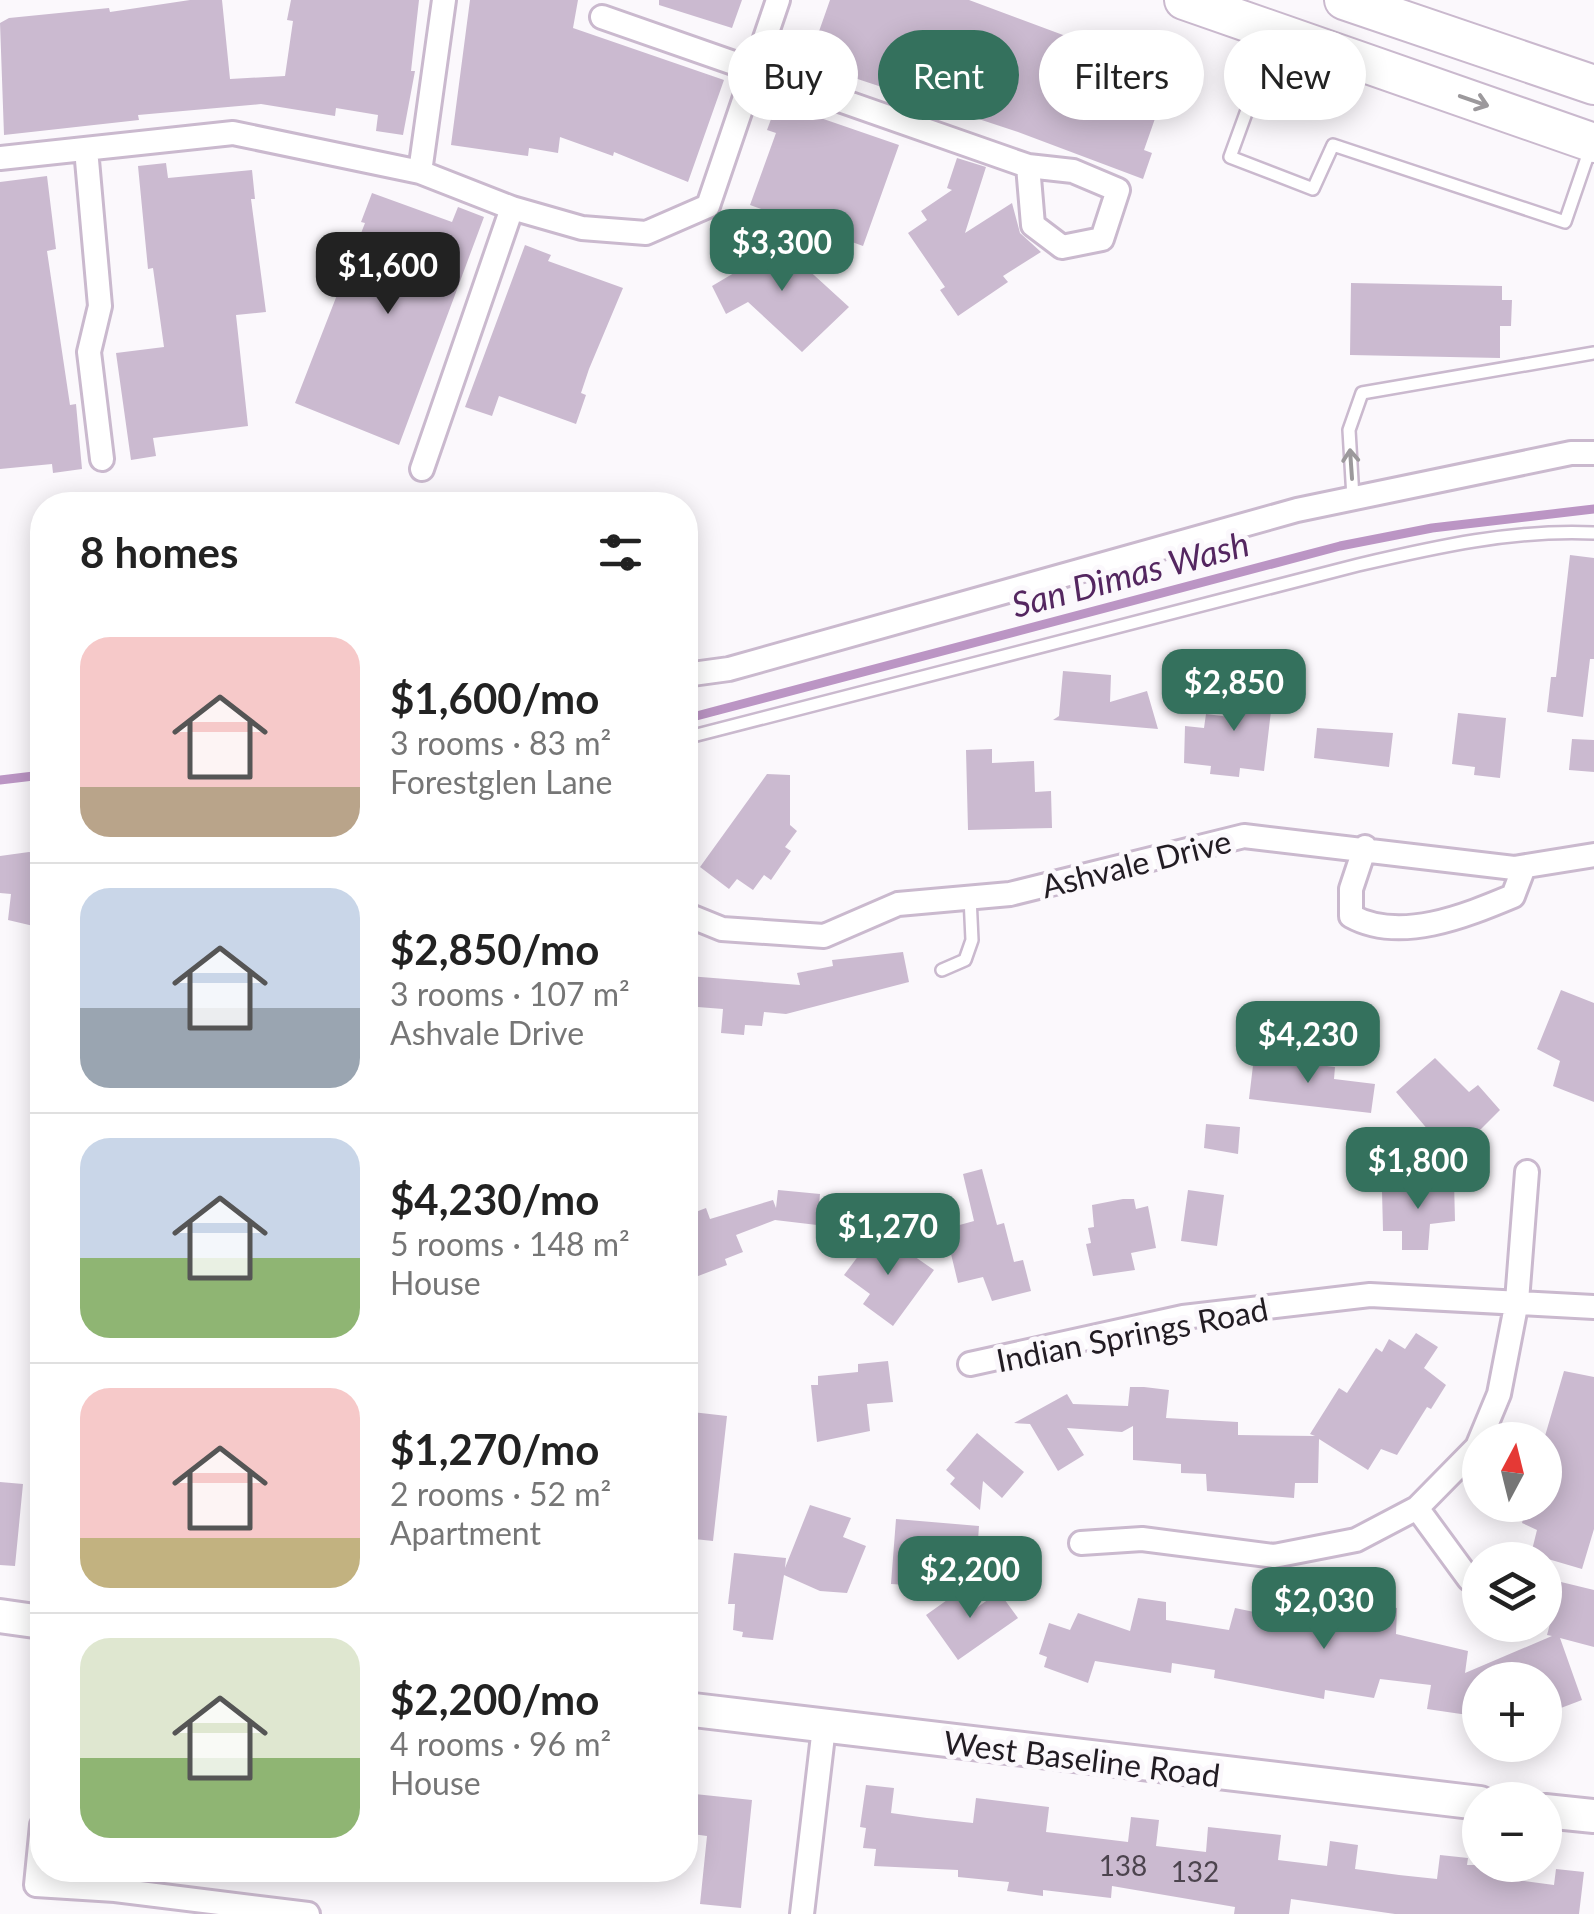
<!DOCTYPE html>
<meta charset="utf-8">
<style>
:root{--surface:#fff;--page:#f2f2f2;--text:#222;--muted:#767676;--line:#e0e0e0;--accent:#34715d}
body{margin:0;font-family:Lato,sans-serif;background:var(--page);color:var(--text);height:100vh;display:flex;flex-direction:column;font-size:38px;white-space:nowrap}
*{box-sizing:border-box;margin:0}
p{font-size:32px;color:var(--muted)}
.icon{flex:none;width:55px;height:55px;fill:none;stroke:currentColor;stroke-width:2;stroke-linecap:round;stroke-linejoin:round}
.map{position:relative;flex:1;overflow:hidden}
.sheet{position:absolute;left:30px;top:492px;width:668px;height:1390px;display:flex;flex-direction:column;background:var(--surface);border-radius:40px;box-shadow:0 5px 25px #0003}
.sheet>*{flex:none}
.guide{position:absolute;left:728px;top:30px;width:715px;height:90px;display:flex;gap:20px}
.needle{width:65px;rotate:7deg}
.fabs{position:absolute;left:1462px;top:1422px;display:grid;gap:20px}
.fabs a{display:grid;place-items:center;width:100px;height:100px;border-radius:50%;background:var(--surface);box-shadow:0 5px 25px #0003;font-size:50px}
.price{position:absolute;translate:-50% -85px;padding:0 22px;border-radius:20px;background:var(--accent);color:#fff;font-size:32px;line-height:65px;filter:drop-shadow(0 2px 5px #0008)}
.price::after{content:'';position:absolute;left:50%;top:60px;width:30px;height:22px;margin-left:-15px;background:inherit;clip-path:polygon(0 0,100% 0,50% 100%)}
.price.current{background:#222;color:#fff}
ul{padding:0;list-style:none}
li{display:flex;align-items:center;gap:30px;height:250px;padding:0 50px}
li+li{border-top:2px solid var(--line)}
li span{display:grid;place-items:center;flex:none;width:280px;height:200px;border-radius:30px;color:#555}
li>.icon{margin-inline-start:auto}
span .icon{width:120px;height:120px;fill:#fffc;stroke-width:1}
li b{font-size:42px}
h2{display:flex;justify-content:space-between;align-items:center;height:120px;padding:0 50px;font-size:42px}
.tag{padding:0 35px;border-radius:45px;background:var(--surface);box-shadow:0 5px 25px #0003;font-size:35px;line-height:90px}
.tag.current{background:var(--accent);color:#fff}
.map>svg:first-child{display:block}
</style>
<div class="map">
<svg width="1594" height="1914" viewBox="0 0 1594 1914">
<rect width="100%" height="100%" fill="#fbf8fc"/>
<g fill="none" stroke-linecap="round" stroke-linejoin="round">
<path stroke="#bb95c4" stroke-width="9" d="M 685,719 L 1340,546 L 1432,528 L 1594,509
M 0,780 L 42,775"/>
</g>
<path fill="#cbbad0" d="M 190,0 L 222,0 L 230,79 L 285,76 L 293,21 L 287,20 L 291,0 L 419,0 L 411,71 L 415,71 L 403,135 L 376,131 L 378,115 L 336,108 L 335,116 L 261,104 L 138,115 L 139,120 L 4,135 L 0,23 L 9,18 L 109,8 L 110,12 Z
M 470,0 L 578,0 L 573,28 L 724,80 L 688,182 L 614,152 L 613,156 L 560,137 L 558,153 L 529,148 L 528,156 L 451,145 Z
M 659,0 L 742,0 L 732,28 L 659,5 Z
M 830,0 L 969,0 L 1141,64 L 1142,60 L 1172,70 L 1144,150 L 1152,153 L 1143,179 L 1018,132 L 794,58 L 803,33 L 817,37 Z
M 777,103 L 899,145 L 863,246 L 750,205 L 776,133 L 767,130 Z
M 957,158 L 986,167 L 965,233 L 1012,203 L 1020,233 L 1041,252 L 1003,276 L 1008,282 L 958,316 L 940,290 L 945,287 L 908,233 L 927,220 L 921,211 L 952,190 L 947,188 Z
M 166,163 L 168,178 L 252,170 L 255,199 L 251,199 L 266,312 L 236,315 L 248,426 L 153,438 L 156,456 L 131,460 L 116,353 L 164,347 L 153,268 L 148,269 L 138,166 Z
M 47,176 L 56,249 L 47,251 L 70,405 L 76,404 L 82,469 L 53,473 L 52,464 L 0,469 L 0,182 Z
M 372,193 L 452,222 L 458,207 L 484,217 L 399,445 L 295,403 L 365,223 L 361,222 Z
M 769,234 L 849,307 L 802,352 L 748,302 L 726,314 L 712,286 L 734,273 Z
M 525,245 L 551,255 L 548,261 L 623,288 L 589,369 L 581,393 L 586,395 L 576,424 L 499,396 L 492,416 L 465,407 Z
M 1351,283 L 1502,286 L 1502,300 L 1512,300 L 1511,326 L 1500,326 L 1500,358 L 1350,355 Z
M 1570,555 L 1594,558 L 1594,659 L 1590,659 L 1583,717 L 1547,712 L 1551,677 L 1556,677 Z
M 1063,671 L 1111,675 L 1110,702 L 1147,691 L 1158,729 L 1053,720 L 1059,716 Z
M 1247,682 L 1274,685 L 1264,771 L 1240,768 L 1239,777 L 1210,774 L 1211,766 L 1184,763 L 1185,726 L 1204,728 L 1206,714 L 1230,717 L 1234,687 L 1246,688 Z
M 1458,713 L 1506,718 L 1500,778 L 1474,775 L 1475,767 L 1452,764 Z
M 1317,728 L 1393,733 L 1389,767 L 1314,758 Z
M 1572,739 L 1594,740 L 1594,772 L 1569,770 Z
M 992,749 L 992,763 L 1034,761 L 1035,792 L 1051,791 L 1052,828 L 968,830 L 966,750 Z
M 767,774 L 790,775 L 790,825 L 797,831 L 785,847 L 791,851 L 771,880 L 764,875 L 753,890 L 737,879 L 729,889 L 700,867 Z
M 29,852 L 42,854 L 42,928 L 8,920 L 11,894 L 0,893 L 0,856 Z
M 903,952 L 909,982 L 786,1014 L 764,1012 L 762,1026 L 745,1025 L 744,1035 L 721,1033 L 723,1009 L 685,1006 L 688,976 L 800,985 L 797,973 L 833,966 L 832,960 Z
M 1561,990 L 1594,1003 L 1594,1102 L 1553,1086 L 1560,1061 L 1537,1049 Z
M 1254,1057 L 1335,1067 L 1334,1079 L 1375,1084 L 1371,1113 L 1249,1099 Z
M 1435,1058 L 1469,1092 L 1478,1085 L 1500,1110 L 1471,1139 L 1459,1128 L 1440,1144 L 1396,1092 Z
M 1206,1124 L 1240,1127 L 1238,1154 L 1204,1148 Z
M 982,1169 L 997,1225 L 1004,1223 L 1014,1262 L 1023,1260 L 1031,1291 L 992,1301 L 983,1277 L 958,1283 L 945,1229 L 974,1221 L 963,1174 Z
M 1422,1181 L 1454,1181 L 1455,1221 L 1430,1224 L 1428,1250 L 1402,1250 L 1402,1231 L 1383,1231 L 1382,1191 L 1422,1191 Z
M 778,1190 L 820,1194 L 817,1225 L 775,1220 L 736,1235 L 743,1252 L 725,1259 L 727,1265 L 685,1281 L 685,1216 L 706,1208 L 710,1219 L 773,1200 L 776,1208 Z
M 1188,1190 L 1224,1195 L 1217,1246 L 1181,1241 Z
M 1123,1199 L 1134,1199 L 1136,1209 L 1148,1206 L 1156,1248 L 1131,1253 L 1135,1270 L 1093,1276 L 1086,1244 L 1091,1243 L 1088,1228 L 1094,1227 L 1092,1205 Z
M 885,1236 L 934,1270 L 893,1326 L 863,1304 L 870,1294 L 844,1275 L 871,1239 L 878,1245 Z
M 1416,1333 L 1438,1347 L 1424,1368 L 1446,1385 L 1431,1409 L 1427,1407 L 1397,1455 L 1381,1449 L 1368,1470 L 1319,1439 L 1318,1483 L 1295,1483 L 1294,1498 L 1207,1491 L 1206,1474 L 1181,1473 L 1181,1464 L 1133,1460 L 1133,1426 L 1122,1432 L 1067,1428 L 1084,1455 L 1058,1471 L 1030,1424 L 1014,1423 L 1067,1394 L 1073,1404 L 1128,1406 L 1130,1387 L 1144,1387 L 1169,1390 L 1166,1418 L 1238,1422 L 1238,1435 L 1315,1436 L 1310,1434 L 1339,1388 L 1347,1393 L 1376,1348 L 1382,1352 L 1389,1339 L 1405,1349 Z
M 888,1361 L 893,1402 L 867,1404 L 870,1431 L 817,1442 L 811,1385 L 818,1385 L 818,1376 L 858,1372 L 858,1364 Z
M 1564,1371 L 1594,1377 L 1594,1529 L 1582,1569 L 1531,1554 L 1537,1530 L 1522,1523 L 1527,1505 L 1545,1505 L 1545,1436 Z
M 692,1412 L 727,1416 L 713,1541 L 685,1538 L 685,1470 Z
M 977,1433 L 1024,1472 L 1002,1498 L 983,1481 L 980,1510 L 950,1484 L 955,1478 L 946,1470 Z
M 0,1482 L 23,1484 L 15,1566 L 0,1565 Z
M 810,1505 L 851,1518 L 843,1537 L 866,1546 L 847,1593 L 820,1591 L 784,1575 L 773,1640 L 742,1637 L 743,1632 L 733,1630 L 735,1604 L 728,1604 L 734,1553 L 786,1558 L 785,1568 Z
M 896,1519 L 979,1526 L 977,1554 L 964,1553 L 960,1588 L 891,1584 Z
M 1561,1582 L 1594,1590 L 1594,1647 L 1560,1638 L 1582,1700 L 1545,1714 L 1545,1680 L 1480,1680 L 1475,1714 L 1461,1714 L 1427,1709 L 1431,1685 L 1380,1679 L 1374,1698 L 1325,1690 L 1324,1699 L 1214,1678 L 1215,1670 L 1172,1663 L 1171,1673 L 1095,1661 L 1088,1683 L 1044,1667 L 1047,1657 L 1039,1654 L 1049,1623 L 1070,1630 L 1078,1613 L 1130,1631 L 1138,1598 L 1166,1602 L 1166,1620 L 1229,1630 L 1235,1608 L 1306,1623 L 1311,1609 L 1364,1617 L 1369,1604 L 1397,1608 L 1396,1634 L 1468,1651 L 1465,1673 L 1552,1636 L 1547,1635 Z
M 964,1588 L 973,1601 L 972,1611 L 999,1592 L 1018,1618 L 958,1660 L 926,1615 Z
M 866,1785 L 894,1788 L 891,1813 L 927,1818 L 973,1823 L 976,1798 L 1049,1807 L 1046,1832 L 1128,1842 L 1131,1817 L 1159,1820 L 1156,1846 L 1206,1852 L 1208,1827 L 1281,1835 L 1278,1860 L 1327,1866 L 1330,1841 L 1358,1845 L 1355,1869 L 1399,1875 L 1437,1879 L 1440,1855 L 1468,1858 L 1467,1865 L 1511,1865 L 1510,1879 L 1554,1885 L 1556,1869 L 1584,1872 L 1579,1914 L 1395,1914 L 1291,1899 L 1289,1914 L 1234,1914 L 1235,1907 L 1112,1886 L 1111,1898 L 1043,1890 L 1043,1896 L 1007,1891 L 1009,1882 L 958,1877 L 958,1870 L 874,1866 L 876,1849 L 863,1848 L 866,1828 L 860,1827 Z
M 685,1793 L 752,1800 L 741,1908 L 700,1904 L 707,1836 L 685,1833 Z"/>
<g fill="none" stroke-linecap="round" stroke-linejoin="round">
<g stroke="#cab9ce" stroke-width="16">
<path id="service" d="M 1274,36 L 1230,157 L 1313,189 L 1333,145 L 1565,222 L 1591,146
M 1353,498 L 1349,430 L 1362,393 L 1594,353
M 685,738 L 1358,565 C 1435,547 1515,529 1594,533
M 942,970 L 965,960 L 972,940 L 970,897"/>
</g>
<g stroke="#cab9ce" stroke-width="28">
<path id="minor" d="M 602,17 L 1028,166 L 1073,171 L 1118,190 L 1102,239 L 1062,247 L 1033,225 L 1028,166
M 86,149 L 100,306 L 89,352 L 102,459
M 0,158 L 233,133 L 420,172 L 512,208 L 582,228 L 646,233 L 708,206 L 778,0
M 420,172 L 444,0
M 422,469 L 512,208
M 685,675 L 729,669 L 1297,510 L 1571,453 L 1594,453
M 1365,847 L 1351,889 L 1351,916 C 1400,943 1465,916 1513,896 L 1524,867
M 685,914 L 722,929 L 824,936 L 898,904 L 1010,894 L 1244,836 L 1514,868 L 1594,855
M 970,1364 L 1183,1317 L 1370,1295 L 1594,1307
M 1417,1508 L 1469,1579
M 1081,1543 L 1142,1539 L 1274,1556 L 1356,1540 L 1417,1508 L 1477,1447 L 1499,1394 L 1517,1301 L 1527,1172
M 42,1825 L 36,1885 L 115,1890 L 308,1914
M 802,1914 L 824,1727"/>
</g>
<g stroke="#cab9ce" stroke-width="38">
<path id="secondary" d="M 0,1616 L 42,1622
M 685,1709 L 1480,1803
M 1545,1811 L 1594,1816"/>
</g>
<g stroke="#cab9ce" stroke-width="42">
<path id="primary" d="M 1184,0 L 1594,143
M 1344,0 L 1594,85"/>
</g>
<use href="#service" stroke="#fff" stroke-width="11"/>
<use href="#minor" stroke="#fff" stroke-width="22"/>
<use href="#secondary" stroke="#fff" stroke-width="32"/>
<use href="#primary" stroke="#fff" stroke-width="38"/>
</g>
<defs><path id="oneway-shaft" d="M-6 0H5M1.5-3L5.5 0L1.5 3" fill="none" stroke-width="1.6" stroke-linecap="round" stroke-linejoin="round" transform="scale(2.5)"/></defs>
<g stroke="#9c999c">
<use href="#oneway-shaft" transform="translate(1474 101) rotate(19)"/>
<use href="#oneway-shaft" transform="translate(1351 464) rotate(-94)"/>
</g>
<g text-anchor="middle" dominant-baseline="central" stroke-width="10" stroke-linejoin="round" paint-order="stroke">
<g font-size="28" fill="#4c444e">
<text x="1123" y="1865">138</text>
<text x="1195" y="1871">132</text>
</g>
<g font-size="32" fill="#221c23" stroke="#fbf8fc">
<text transform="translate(1136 863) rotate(-14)">Ashvale Drive</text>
<text transform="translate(1132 1334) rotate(-11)">Indian Springs Road</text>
<text transform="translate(1082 1758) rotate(7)">West Baseline Road</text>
</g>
<g font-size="35" font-style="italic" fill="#542660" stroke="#fbf8fc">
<text transform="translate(1130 573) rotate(-15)">San Dimas Wash</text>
</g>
</g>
</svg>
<div class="fabs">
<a><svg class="needle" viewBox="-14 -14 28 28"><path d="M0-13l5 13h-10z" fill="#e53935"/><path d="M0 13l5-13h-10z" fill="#767676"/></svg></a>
<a><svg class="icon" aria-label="layers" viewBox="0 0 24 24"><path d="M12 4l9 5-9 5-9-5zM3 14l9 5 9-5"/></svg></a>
<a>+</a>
<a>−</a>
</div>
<b class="price" style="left:782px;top:294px">$3,300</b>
<b class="price current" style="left:388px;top:317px">$1,600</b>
<b class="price" style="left:1234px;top:734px">$2,850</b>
<b class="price" style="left:1308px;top:1086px">$4,230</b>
<b class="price" style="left:1418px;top:1212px">$1,800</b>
<b class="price" style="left:888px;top:1278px">$1,270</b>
<b class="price" style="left:970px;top:1621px">$2,200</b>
<b class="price" style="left:1324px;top:1652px">$2,030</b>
<div class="guide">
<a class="tag">Buy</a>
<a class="tag current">Rent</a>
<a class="tag">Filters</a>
<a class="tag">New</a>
</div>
<section class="sheet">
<h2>8 homes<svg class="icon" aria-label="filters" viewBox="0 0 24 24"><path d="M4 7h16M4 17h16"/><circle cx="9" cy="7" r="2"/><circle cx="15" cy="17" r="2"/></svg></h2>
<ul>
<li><span style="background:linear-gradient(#f6c9c9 75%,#b9a48a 0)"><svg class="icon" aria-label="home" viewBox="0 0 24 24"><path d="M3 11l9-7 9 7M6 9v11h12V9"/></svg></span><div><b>$1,600/mo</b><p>3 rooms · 83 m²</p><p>Forestglen Lane</p></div></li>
<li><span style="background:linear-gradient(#c9d6e8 60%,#9aa5b1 0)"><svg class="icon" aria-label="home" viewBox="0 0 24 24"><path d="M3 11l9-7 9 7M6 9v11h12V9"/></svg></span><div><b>$2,850/mo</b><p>3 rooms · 107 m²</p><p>Ashvale Drive</p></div></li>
<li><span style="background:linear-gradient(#c9d6e8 60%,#8fb573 0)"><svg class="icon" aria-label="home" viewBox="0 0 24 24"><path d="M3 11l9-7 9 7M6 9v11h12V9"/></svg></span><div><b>$4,230/mo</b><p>5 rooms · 148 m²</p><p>House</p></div></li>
<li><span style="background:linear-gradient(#f6c9c9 75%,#c2b280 0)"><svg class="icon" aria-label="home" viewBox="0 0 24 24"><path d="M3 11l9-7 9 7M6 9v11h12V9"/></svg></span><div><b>$1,270/mo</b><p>2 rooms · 52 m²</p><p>Apartment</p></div></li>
<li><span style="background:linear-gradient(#dfe7d0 60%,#8fb573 0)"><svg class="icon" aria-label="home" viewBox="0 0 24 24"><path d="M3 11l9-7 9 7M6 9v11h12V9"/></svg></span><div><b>$2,200/mo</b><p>4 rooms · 96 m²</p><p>House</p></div></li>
</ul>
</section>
</div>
